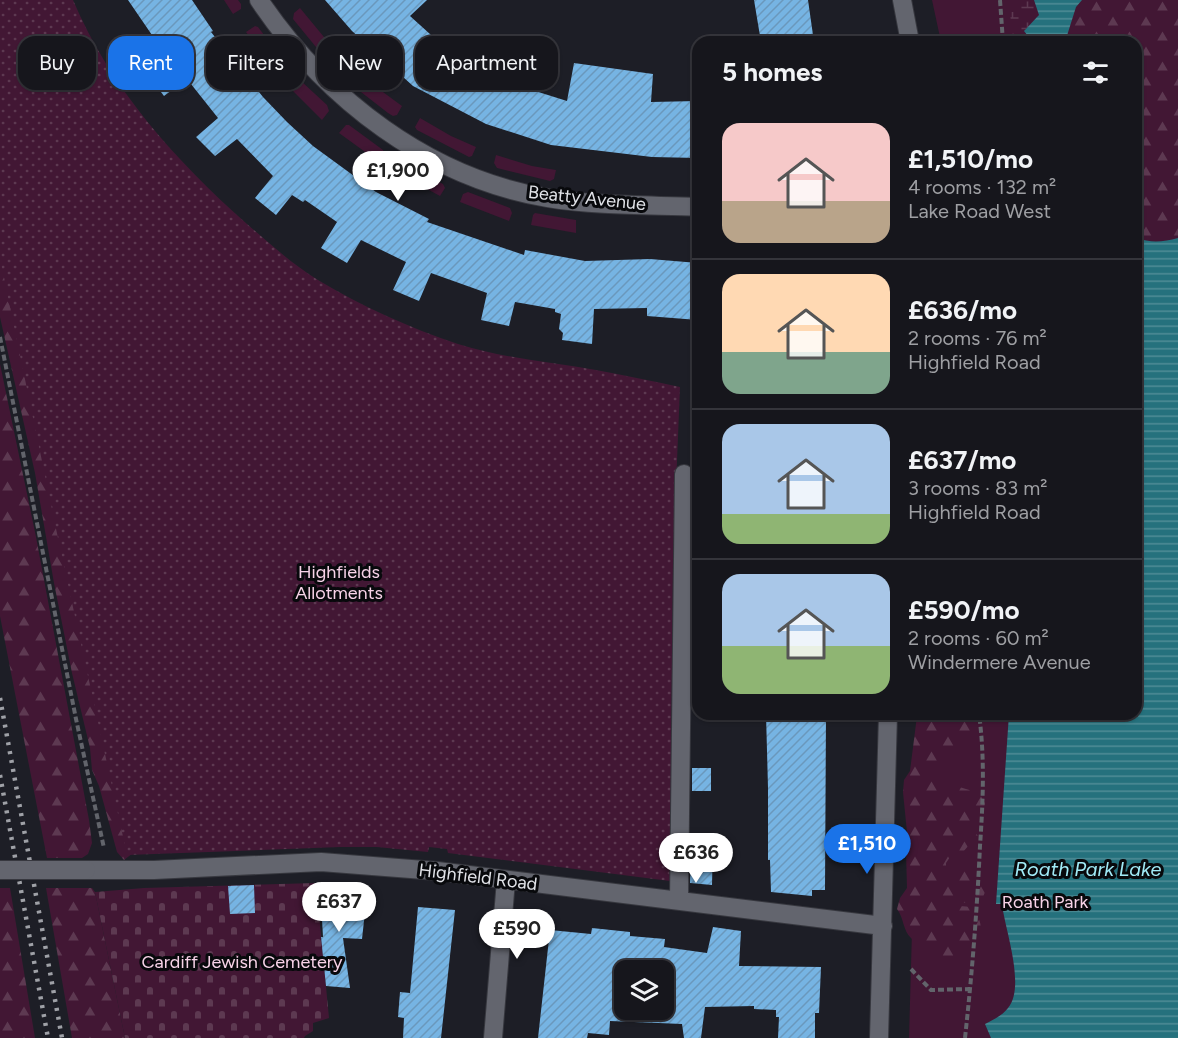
<!DOCTYPE html>
<meta charset="utf-8">
<style>
:root{--surface:#16161c;--page:#1f1f25;--text:#f1f3f6;--muted:#9e9fa3;--line:#35353b;--accent:#1a73e8}
body{margin:0;font-family:Figtree,sans-serif;background:var(--page);color:var(--text);height:100vh;display:flex;flex-direction:column;font-size:22px;white-space:nowrap}
*{box-sizing:border-box;margin:0}
p{font-size:20px;color:var(--muted)}
.icon{flex:none;width:33px;height:33px;fill:none;stroke:currentColor;stroke-width:2;stroke-linecap:round;stroke-linejoin:round}
.map{position:relative;flex:1;overflow:hidden}
.sheet{position:absolute;left:692px;top:36px;width:450px;height:684px;display:flex;flex-direction:column;background:var(--surface);border-radius:18px;box-shadow:0 2px 4px #0004,0 0 0 2px var(--line)}
.sheet>*{flex:none}
.hud{position:absolute;left:18px;top:36px;width:570px;height:54px;display:flex;gap:12px}
.tools{position:absolute;left:614px;top:960px;display:grid;gap:12px}
.tools a{display:grid;place-items:center;width:60px;height:60px;border-radius:12px;background:var(--surface);box-shadow:0 2px 4px #0004,0 0 0 2px var(--line);font-size:30px}
.price{position:absolute;translate:-50% -51px;padding:0 14px;border-radius:21px;background:#fff;color:#222;font-size:20px;line-height:39px;filter:drop-shadow(0 2px 3px #0008)}
.price::after{content:'';position:absolute;left:50%;top:36px;width:18px;height:14px;margin-left:-9px;background:inherit;clip-path:polygon(0 0,100% 0,50% 100%)}
.price.on{background:var(--accent);color:#fff}
ul{padding:0;list-style:none}
li{display:flex;align-items:center;gap:18px;height:150px;padding:0 30px}
li+li{border-top:2px solid var(--line)}
li span{display:grid;place-items:center;flex:none;width:168px;height:120px;border-radius:18px;color:#555}
li>.icon{margin-inline-start:auto}
span .icon{width:72px;height:72px;fill:#fffc;stroke-width:1}
li b{font-size:26px}
h2{display:flex;justify-content:space-between;align-items:center;height:72px;padding:0 30px;font-size:26px}
.chip{padding:0 21px;border-radius:18px;background:var(--surface);box-shadow:0 2px 4px #0004,0 0 0 2px var(--line);font-size:21px;line-height:54px}
.chip.on{background:var(--accent);color:#fff}
.map>svg:first-child{display:block}
</style>
<div class="map">
<svg width="1178" height="1038" viewBox="0 0 1178 1038">
<defs>
<pattern id="forest-firs" width="22" height="20" patternUnits="userSpaceOnUse" patternTransform="scale(1.5)"><rect width="22" height="20" fill="#421734"/><path d="M5 1l3.5 6h-7zM16 11l3.5 6h-7z" fill="#5d3951"/></pattern>
<pattern id="wetland-marsh" width="20" height="14" patternUnits="userSpaceOnUse" patternTransform="scale(1.5)"><rect width="20" height="14" fill="#421734"/><path d="M1 5h8M5 5V1M11 12h8M15 12V8" fill="none" stroke="#5d3951"/></pattern>
<pattern id="cemetery-stones" width="16" height="16" patternUnits="userSpaceOnUse" patternTransform="scale(1.5)"><rect width="16" height="16" fill="#421734"/><path d="M2 7V4a2 2 0 0 1 4 0v3zM10 15v-3a2 2 0 0 1 4 0v3z" fill="#5d3951"/></pattern>
<pattern id="garden-dots" width="8" height="8" patternUnits="userSpaceOnUse" patternTransform="scale(1.5)"><rect width="8" height="8" fill="#421734"/><path d="M2 2h.1M6 6h.1" fill="none" stroke="#5d3951" stroke-width="1.8" stroke-linecap="round"/></pattern>
<pattern id="water-rules" width="6" height="5" patternUnits="userSpaceOnUse" patternTransform="scale(1.5)"><rect width="6" height="5" fill="#25717d"/><path d="M0 2.5h6" fill="none" stroke="#4f8c96"/></pattern>
<pattern id="building-hatch" width="6" height="6" patternUnits="userSpaceOnUse" patternTransform="scale(1.5)"><rect width="6" height="6" fill="#76b4e3"/><path d="M-1 1l2-2M0 6l6-6M5 7l2-2" fill="none" stroke="#6a98bc"/></pattern>
</defs>
<rect width="100%" height="100%" fill="#1d1e26"/>
<path fill="#421734" d="M 224,0 L 238,0 L 241,4 L 241,9 L 233,14 Z
M 932,0 L 1178,0 L 1178,1038 L 909,1038 L 918,714 L 1136,714 L 1136,42 L 941,42 Z
M 300,8 L 338,54 L 328,60 L 325,58 L 293,19 L 294,13 Z
M 255,26 L 258,27 L 283,60 L 283,64 L 275,70 L 246,32 Z
M 353,70 L 402,106 L 397,115 L 393,116 L 388,113 L 352,85 C 348,79 349,75 353,70 Z
M 296,81 L 301,81 L 327,105 L 329,111 L 322,120 L 289,87 Z
M 420,118 L 451,136 L 476,147 L 472,156 L 469,157 L 417,130 L 415,127 Z
M 346,125 L 349,125 L 383,150 L 384,153 L 379,162 L 339,133 Z
M 496,155 L 532,166 L 556,170 L 554,179 L 550,181 L 497,168 L 494,163 Z
M 402,164 L 405,164 L 443,184 L 445,188 L 440,196 L 396,172 Z
M 468,192 L 510,208 L 512,213 L 509,221 L 460,202 L 463,194 Z
M 535,213 L 576,220 L 576,233 L 531,225 L 533,215 Z"/>
<path fill="url(#forest-firs)" d="M 1082,0 L 1171,0 L 1178,14 L 1178,238 C 1163,242 1151,243 1136,238 L 1136,42 L 1065,42 L 1076,7 Z
M 0,166 L 133,853 L 124,860 L 117,852 L 99,786 L 92,770 L 90,748 L 72,673 L 54,583 L 35,473 L 0,317 Z
M 0,364 L 36,537 L 89,820 L 92,843 L 88,854 L 82,858 L 47,858 L 0,616 Z
M 920,714 L 968,714 C 976,724 976,732 974,745 L 968,750 L 943,753 C 934,764 941,782 944,795 L 956,786 L 976,792 L 986,797 C 986,812 974,824 959,823 L 957,826 L 959,829 L 972,829 L 978,836 L 976,844 L 969,845 L 963,852 L 950,857 L 946,863 L 946,870 L 960,869 L 984,876 L 987,887 L 983,897 C 970,904 962,905 949,897 L 947,899 L 960,906 L 972,907 C 986,925 984,943 962,952 C 956,955 950,958 944,957 C 936,955 917,944 911,938 C 903,931 904,918 897,909 L 900,898 L 907,888 L 906,851 L 904,841 L 907,832 L 903,792 L 904,780 L 910,771 L 917,716 Z
M 0,888 L 10,888 L 35,1038 L 0,1038 Z
M 46,888 L 92,888 L 95,892 L 125,1038 L 72,1038 Z"/>
<path fill="url(#wetland-marsh)" d="M 1008,0 L 1034,0 L 1039,15 L 1024,31 L 1033,42 L 1014,42 Z"/>
<path fill="url(#cemetery-stones)" d="M 316,883 L 329,1018 L 313,1023 L 313,1031 L 305,1036 L 304,1038 L 125,1038 L 95,892 L 144,888 Z"/>
<path fill="url(#garden-dots)" d="M 0,0 L 73,0 C 110,88 176,161 247,224 C 269,243 292,264 318,280 C 361,306 410,328 458,344 C 503,358 549,362 596,370 C 624,375 652,381 680,387 L 673,560 L 670,881 L 448,853 L 447,849 L 429,847 L 428,852 L 377,847 L 340,847 L 127,855 L 59,543 L 0,259 Z"/>
<path fill="url(#water-rules)" d="M 1034,0 L 1082,0 L 1076,7 L 1065,42 L 1033,42 L 1024,31 L 1039,15 Z
M 1136,238 C 1151,243 1163,242 1178,238 L 1178,1038 L 991,1038 L 985,1024 C 993,1020 1003,1015 1008,1008 C 1026,986 1005,930 1002,904 L 996,904 L 1009,714 L 1136,714 Z"/>
<path fill="url(#building-hatch)" fill-rule="evenodd" d="M 128,0 L 192,0 L 213,31 L 211,32 L 263,97 L 287,122 L 313,146 L 376,192 L 429,219 L 427,222 L 524,255 L 525,250 L 585,261 L 650,259 L 698,263 L 698,320 L 647,316 L 647,308 L 594,309 L 592,344 L 562,340 L 563,333 L 559,329 L 561,314 L 555,312 L 555,309 L 515,302 L 509,326 L 481,320 L 487,293 L 431,273 L 419,301 L 393,290 L 406,262 L 361,240 L 347,263 L 321,248 L 337,222 L 305,200 L 303,202 L 292,195 L 276,215 L 255,198 L 273,176 L 237,139 L 215,156 L 196,137 L 218,118 L 187,79 L 164,96 L 145,71 L 167,57 Z
M 325,0 L 427,0 L 410,16 L 451,53 L 453,50 L 514,82 L 513,84 L 567,101 L 574,63 L 653,74 L 651,102 L 698,101 L 698,158 L 652,157 L 551,145 L 486,124 L 413,86 L 352,31 Z
M 754,0 L 808,0 L 814,42 L 761,42 Z
M 766,714 L 826,714 L 825,890 L 812,890 L 812,896 L 771,892 L 770,860 L 768,860 L 768,788 Z
M 692,768 L 711,768 L 711,791 L 692,791 Z
M 691,841 L 713,841 L 712,885 L 690,883 Z
M 336,883 L 340,908 L 342,900 L 366,903 L 362,939 L 343,938 L 350,988 L 326,986 L 321,937 L 323,937 L 320,884 Z
M 254,885 L 255,913 L 230,914 L 228,886 Z
M 418,907 L 455,910 L 441,1038 L 403,1038 L 404,1018 L 398,1017 L 400,992 L 410,993 Z
M 713,927 L 741,931 L 739,966 L 821,967 L 819,1013 L 815,1013 L 815,1038 L 778,1038 L 779,1017 L 776,1017 L 776,1010 L 754,1009 L 754,1006 L 705,1007 L 701,1038 L 684,1038 L 682,1024 L 610,1021 L 609,1035 L 588,1033 L 587,1038 L 538,1038 L 550,930 L 591,934 L 592,928 L 630,932 L 630,936 L 665,939 L 664,947 L 707,953 ZM 624,970 L 663,970 L 663,1010 L 624,1010 Z"/>
<g fill="none" stroke-linecap="round" stroke-linejoin="round">
<g stroke="#37383f" stroke-width="20">
<path id="minor" d="M 259,0 C 326,99 428,178 548,198 C 597,206 648,205 698,207
M 902,0 L 910,42
M 86,870 L 154,870 L 321,862 L 437,871 L 883,926
M 679,900 L 684,474
M 493,1038 L 506,880
M 879,1038 L 888,714"/>
</g>
<path stroke="#62646b" stroke-width="4" stroke-dasharray="6 3" stroke-linecap="butt" d="M 1000,0 L 1003,42
M 0,337 L 76,719 L 104,848
M 911,969 L 931,990 L 970,989
M 965,1038 C 972,974 977,911 980,846 C 983,802 985,758 979,714"/>
<use href="#minor" stroke="#63656e" stroke-width="18"/>
<path stroke="#9fa1a7" stroke-width="4.5" stroke-dasharray="3 6" stroke-linecap="butt" d="M 0,698 L 62,1038
M 0,775 L 48,1038"/>
<g stroke="#37383f" stroke-width="20" stroke-linecap="butt">
<path id="minor-bridge" d="M 0,870 L 86,870"/>
</g>
<use href="#minor-bridge" stroke="#63656e" stroke-width="18"/>
</g>
<g text-anchor="middle" dominant-baseline="central" stroke-width="6" stroke-linejoin="round" paint-order="stroke">
<g font-size="18" fill="#e1e3e8" stroke="#08090c">
<text transform="translate(587 198) rotate(6)">Beatty Avenue</text>
<text transform="translate(478 877) rotate(7)">Highfield Road</text>
</g>
<g font-size="18" fill="#f8d3e8" stroke="#08090c">
<text x="339" y="572">Highfields<tspan x="339" dy="21">Allotments</tspan></text>
<text x="1045" y="902">Roath Park</text>
<text x="242" y="962">Cardiff Jewish Cemetery</text>
</g>
<g font-size="20" font-style="italic" fill="#a1ebf7" stroke="#08090c">
<text x="1088" y="869">Roath Park Lake</text>
</g>
</g>
</svg>
<div class="tools">
<a><svg class="icon" aria-label="layers" viewBox="0 0 24 24"><path d="M12 4l9 5-9 5-9-5zM3 14l9 5 9-5"/></svg></a>
</div>
<b class="price" style="left:398px;top:202px">£1,900</b>
<b class="price on" style="left:867px;top:875px">£1,510</b>
<b class="price" style="left:696px;top:884px">£636</b>
<b class="price" style="left:339px;top:933px">£637</b>
<b class="price" style="left:517px;top:960px">£590</b>
<div class="hud">
<a class="chip">Buy</a>
<a class="chip on">Rent</a>
<a class="chip">Filters</a>
<a class="chip">New</a>
<a class="chip">Apartment</a>
</div>
<section class="sheet">
<h2>5 homes<svg class="icon" aria-label="filters" viewBox="0 0 24 24"><path d="M4 7h16M4 17h16"/><circle cx="9" cy="7" r="2"/><circle cx="15" cy="17" r="2"/></svg></h2>
<ul>
<li><span style="background:linear-gradient(#f6c9c9 65%,#b9a48a 0)"><svg class="icon" aria-label="home" viewBox="0 0 24 24"><path d="M3 11l9-7 9 7M6 9v11h12V9"/></svg></span><div><b>£1,510/mo</b><p>4 rooms · 132 m²</p><p>Lake Road West</p></div></li>
<li><span style="background:linear-gradient(#ffd9b3 65%,#7fa58c 0)"><svg class="icon" aria-label="home" viewBox="0 0 24 24"><path d="M3 11l9-7 9 7M6 9v11h12V9"/></svg></span><div><b>£636/mo</b><p>2 rooms · 76 m²</p><p>Highfield Road</p></div></li>
<li><span style="background:linear-gradient(#a9c7e8 75%,#8fb573 0)"><svg class="icon" aria-label="home" viewBox="0 0 24 24"><path d="M3 11l9-7 9 7M6 9v11h12V9"/></svg></span><div><b>£637/mo</b><p>3 rooms · 83 m²</p><p>Highfield Road</p></div></li>
<li><span style="background:linear-gradient(#a9c7e8 60%,#8fb573 0)"><svg class="icon" aria-label="home" viewBox="0 0 24 24"><path d="M3 11l9-7 9 7M6 9v11h12V9"/></svg></span><div><b>£590/mo</b><p>2 rooms · 60 m²</p><p>Windermere Avenue</p></div></li>
</ul>
</section>
</div>
